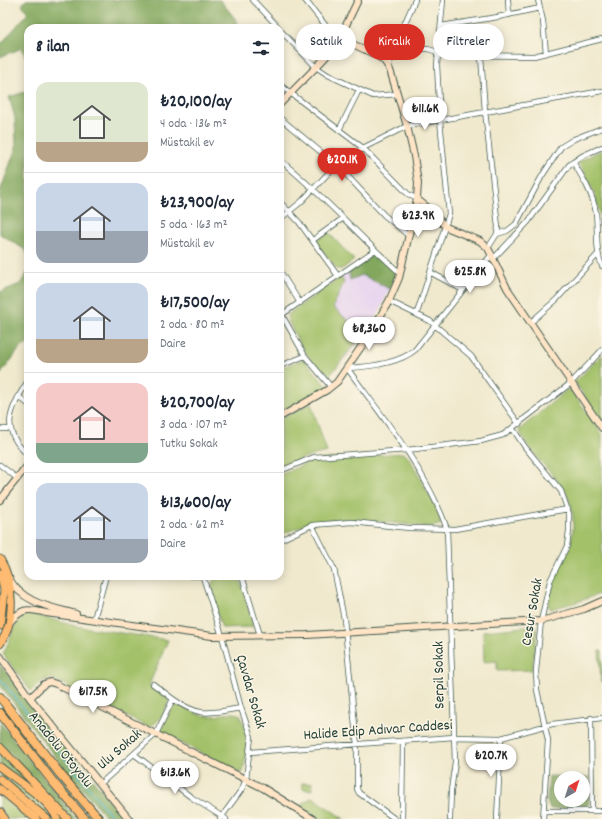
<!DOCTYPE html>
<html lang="tr">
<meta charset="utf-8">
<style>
:root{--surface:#fff;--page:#f2f2f3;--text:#1f2937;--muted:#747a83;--line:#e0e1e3;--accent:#d93025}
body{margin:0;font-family:Dekko,sans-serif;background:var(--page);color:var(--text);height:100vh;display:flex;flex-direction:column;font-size:15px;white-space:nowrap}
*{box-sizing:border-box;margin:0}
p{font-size:13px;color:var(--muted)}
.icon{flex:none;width:22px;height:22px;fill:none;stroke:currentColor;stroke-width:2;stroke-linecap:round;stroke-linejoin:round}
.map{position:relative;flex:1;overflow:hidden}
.sheet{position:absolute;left:24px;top:24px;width:260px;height:556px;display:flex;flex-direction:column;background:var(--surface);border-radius:12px;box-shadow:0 2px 10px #0003}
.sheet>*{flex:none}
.top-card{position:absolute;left:296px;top:24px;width:246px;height:36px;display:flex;gap:8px}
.needle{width:26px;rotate:39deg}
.tools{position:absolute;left:554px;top:771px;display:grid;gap:8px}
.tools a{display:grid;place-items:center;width:36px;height:36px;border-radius:50%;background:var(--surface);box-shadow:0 2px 10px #0003;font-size:20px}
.price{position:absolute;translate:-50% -34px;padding:0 9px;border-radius:14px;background:#fff;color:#222;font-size:13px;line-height:26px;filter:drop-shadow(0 1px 2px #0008)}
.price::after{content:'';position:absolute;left:50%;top:24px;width:12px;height:9px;margin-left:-6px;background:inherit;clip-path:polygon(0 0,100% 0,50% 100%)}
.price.selected{background:var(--accent);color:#fff}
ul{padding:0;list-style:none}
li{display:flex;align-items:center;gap:12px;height:100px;padding:0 12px}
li+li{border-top:1px solid var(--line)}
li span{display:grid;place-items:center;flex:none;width:112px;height:80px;border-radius:12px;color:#555}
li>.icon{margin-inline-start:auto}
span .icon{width:48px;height:48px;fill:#fffc;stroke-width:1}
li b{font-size:17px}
h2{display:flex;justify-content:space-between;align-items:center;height:48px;padding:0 12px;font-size:17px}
.chip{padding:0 14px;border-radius:18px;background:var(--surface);box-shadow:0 2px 10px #0003;font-size:14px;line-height:36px}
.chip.selected{background:var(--accent);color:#fff}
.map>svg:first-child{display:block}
</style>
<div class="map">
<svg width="602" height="819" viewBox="0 0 602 819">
<rect width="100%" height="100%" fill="#fcf5e5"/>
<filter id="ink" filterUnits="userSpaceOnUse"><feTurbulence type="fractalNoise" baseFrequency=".025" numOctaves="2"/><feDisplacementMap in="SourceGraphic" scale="8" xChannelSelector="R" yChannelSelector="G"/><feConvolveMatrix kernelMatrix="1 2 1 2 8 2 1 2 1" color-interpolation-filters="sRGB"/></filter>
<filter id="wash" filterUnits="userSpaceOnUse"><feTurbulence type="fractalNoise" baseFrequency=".012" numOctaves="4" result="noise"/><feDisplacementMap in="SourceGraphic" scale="16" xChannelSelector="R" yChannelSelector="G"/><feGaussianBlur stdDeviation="0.9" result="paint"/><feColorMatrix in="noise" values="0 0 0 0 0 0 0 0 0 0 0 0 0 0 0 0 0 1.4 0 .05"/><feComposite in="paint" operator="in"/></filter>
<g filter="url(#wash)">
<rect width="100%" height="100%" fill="#f0e9ce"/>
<path fill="#e6d3f0" d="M 376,255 L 397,272 L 390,289 L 378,314 L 350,353 L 331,374 L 328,376 L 287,315 L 371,256 Z"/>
<path fill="#a3c169" stroke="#617f4e" d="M 602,150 L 602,247 C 601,209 598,195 578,162 Z
M 328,232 L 354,260 L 342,269 L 337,269 L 317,243 L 317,240 Z
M 341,277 L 344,282 L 333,307 L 363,334 L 331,374 L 328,376 C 314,369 290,331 287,315 Z
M 602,355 L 602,421 L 575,382 Z
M 304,359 L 327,387 L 280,412 L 280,368 Z
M 567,390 L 571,390 L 602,434 L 602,593 L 577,602 L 551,609 L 548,605 C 550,594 552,582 557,572 C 561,561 569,553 571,541 C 584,485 539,473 519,430 Z
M 311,403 L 327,452 L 303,458 L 280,469 L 280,419 Z
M 403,453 L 410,459 L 436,508 L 441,524 C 431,529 414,525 404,524 C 361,520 318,513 280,536 L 280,475 L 314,460 Z
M 217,576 L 239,576 L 252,622 L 252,627 L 222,628 C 218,615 205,585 217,576 Z
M 29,613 L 75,626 L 168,640 L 149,685 L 169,699 C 165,712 161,722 148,727 L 51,678 L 42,681 L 31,691 L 3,654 C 11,640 13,620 29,613 Z
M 536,626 L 537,633 L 532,670 L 497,671 L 497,661 L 484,662 L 483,631 Z
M 599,651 L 602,651 L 602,682 L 601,682 Z
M 176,705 C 189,708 198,717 212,716 C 220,716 233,710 240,715 L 249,738 L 243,772 L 239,772 L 160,732 L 171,709 Z
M 0,773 L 47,810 L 52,819 L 0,776 Z
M 302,783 L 312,783 L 312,790 L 303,789 Z
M 0,796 L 27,819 L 8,819 L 0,808 Z
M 312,797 L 344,819 L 319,819 L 300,806 Z"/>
<path fill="#82a75d" stroke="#507248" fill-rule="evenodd" d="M 26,0 L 220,0 L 238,22 L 232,28 L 28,28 L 28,64 L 22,48 L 0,57 L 0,45 L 28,13 L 22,5 Z
M 28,91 L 28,254 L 24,249 L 0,234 L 0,192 L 16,147 L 15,118 L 9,97 Z
M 376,255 L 397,272 L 390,289 L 362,275 L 350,280 L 349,272 L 371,256 Z
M 28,272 L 28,344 L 21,347 L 0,375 L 0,292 L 20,284 Z
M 0,665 L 125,819 L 108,819 L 60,763 L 0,685 Z
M 0,722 L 76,819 L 71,819 L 0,743 Z
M 0,751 L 50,804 L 0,765 Z
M 549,776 L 589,777 L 588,807 L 551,809 L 549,807 L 547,801 ZM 561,778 L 583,778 L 583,800 L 561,800 Z"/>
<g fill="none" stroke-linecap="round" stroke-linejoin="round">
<path stroke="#46b4c2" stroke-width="1.5" d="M 0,679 L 114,819"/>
</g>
</g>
<g filter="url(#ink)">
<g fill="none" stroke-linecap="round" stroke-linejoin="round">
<g stroke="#3e574b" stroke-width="6">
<path id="street" d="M 253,0 L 279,28
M 305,0 L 330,31 L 340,38
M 508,0 L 509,15
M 538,0 L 543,21 L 546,53
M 441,26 L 498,17 L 540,8
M 280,30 L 316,67 L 328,75 L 373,96 L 398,94
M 396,49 L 428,49 L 438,52
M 437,55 L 534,56 L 602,39
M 481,56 L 485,111 L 498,227 L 497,234 L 488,248
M 388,65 L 395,54 L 400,34 L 415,0
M 280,85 L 363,148 L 408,194 L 417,199
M 280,118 L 340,168 L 384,215 L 409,236
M 339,130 L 359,90
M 280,160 C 323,195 359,236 400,273
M 573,162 C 583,178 593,194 596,213 C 598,231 595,250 602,266
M 340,168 L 363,148 L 407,126 L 602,91
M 280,202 L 299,222 L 338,276
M 280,219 L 301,202 L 336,165
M 497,234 L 507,231 L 516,224 L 542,176 L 561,147 L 574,139 L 602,128
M 313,240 L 342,219
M 494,258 L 528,222 L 569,165 L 582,156 L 602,147
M 280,271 L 300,303
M 430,272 L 463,290
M 389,301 L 430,321 L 471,356 L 519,424
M 417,313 L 449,214 L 440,120 L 437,65 L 443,0
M 282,315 L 305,356 L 331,387
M 280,316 L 375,250
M 531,322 L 556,300 L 598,254
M 280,366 L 305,356
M 347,368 C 384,419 426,469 447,529 L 455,762 L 451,791 L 450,819
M 347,368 C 368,367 398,364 415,350 L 492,254
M 28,381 C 9,410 0,430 28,455
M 18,396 L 28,404
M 0,429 L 7,429
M 513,429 L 525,447 L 561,491 L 569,514 L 569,531 L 567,546 L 550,581 L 541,621 L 536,671 L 537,690 L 548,740 L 543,819
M 0,465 L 18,479
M 280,471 L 314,457 L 407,450 L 481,441 L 503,435 L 571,383 L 602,350
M 280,540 L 312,525
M 191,576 L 207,576
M 242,576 L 260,635
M 203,577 L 222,636 L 241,708 L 251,737 L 246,779 L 242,789 L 220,819
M 94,619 L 106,576
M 153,684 L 173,699
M 591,718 L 592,811
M 250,752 L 454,737 L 501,738 L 552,724 L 602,718
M 134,754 L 191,797 L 226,819
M 100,784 L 156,734 L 173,699 C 200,718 210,713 241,708
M 544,811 L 602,811
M 395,819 L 359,793 L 357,789 L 357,745 L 344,619 L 334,569 L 312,525 L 352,522 L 409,528 L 455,529 L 568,509
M 402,819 L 403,741
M 497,819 L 501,738"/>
</g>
<g stroke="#3e574b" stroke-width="8">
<path id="secondary" d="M 280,104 L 321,62 L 337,44 L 358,0
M 417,199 L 427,207 L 446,227 L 480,241 L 488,248 L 507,288 L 602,428
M 280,417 L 327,390 L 337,382 L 372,331 L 389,301 L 399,278 L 417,199 L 418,183 L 414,156 L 407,126 L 390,70 L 385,62 L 378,56 L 340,38
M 0,500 L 28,465
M 9,578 C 22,603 50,607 76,614
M 9,623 C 22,608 27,608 46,613 L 212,636 L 307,635 L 541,621 L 584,609 L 602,601
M 0,656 L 30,698 L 129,819
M 30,698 L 44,684 L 50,682 L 56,684 L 263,788 L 313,819"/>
</g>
<g stroke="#3e574b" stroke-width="9">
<path id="primary" d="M 0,559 C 14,582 16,621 0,644
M 0,573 L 4,590 L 0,626
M 0,747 L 68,819
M 0,767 C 16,780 50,800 57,819
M 0,779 L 47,819
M 0,789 L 36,819
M 0,812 L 5,819"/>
</g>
<g stroke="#3e574b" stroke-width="10">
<path id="highway" d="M 0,697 L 60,774 L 99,819
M 0,713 L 53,782 L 85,819"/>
</g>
<use href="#street" stroke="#fff" stroke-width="4.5"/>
<use href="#secondary" stroke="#ffe4c6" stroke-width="6"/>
<use href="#primary" stroke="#ffbb71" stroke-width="7"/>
<use href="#highway" stroke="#ffbb71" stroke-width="8"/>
</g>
</g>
<g text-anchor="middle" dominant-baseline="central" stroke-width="3" stroke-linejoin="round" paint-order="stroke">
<g font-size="15" fill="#1f3d34" stroke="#fcf5e5">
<text transform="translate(533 612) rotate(-80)">Cesur Sokak</text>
<text transform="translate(440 675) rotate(-91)">Serpil Sokak</text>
<text transform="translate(250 692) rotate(74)">Çavdar Sokak</text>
<text transform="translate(378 731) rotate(-4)">Halide Edip Adıvar Caddesi</text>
<text transform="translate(60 750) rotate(51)">Anadolu Otoyolu</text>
<text transform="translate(120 750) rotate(-41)">Ulu Sokak</text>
</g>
</g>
</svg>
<div class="tools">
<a><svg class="needle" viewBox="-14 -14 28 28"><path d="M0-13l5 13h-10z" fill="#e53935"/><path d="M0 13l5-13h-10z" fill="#747a83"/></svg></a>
</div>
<b class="price" style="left:425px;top:131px">₺11.6K</b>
<b class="price selected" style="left:342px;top:182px">₺20.1K</b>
<b class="price" style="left:418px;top:238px">₺23.9K</b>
<b class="price" style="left:470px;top:294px">₺25.8K</b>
<b class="price" style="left:369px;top:351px">₺8,360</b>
<b class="price" style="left:93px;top:714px">₺17.5K</b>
<b class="price" style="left:491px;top:778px">₺20.7K</b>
<b class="price" style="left:175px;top:795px">₺13.6K</b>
<div class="top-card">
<a class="chip">Satılık</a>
<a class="chip selected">Kiralık</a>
<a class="chip">Filtreler</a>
</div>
<section class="sheet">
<h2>8 ilan<svg class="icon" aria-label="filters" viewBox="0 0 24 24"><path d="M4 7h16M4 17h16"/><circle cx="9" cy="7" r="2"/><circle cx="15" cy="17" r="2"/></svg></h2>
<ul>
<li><span style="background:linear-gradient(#dfe7d0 75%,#b9a48a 0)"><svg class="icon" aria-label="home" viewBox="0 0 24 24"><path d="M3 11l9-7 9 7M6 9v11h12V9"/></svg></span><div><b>₺20,100/ay</b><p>4 oda · 136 m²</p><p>Müstakil ev</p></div></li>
<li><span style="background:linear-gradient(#c9d6e8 60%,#9aa5b1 0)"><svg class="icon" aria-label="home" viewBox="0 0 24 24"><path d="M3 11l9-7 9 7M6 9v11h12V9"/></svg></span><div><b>₺23,900/ay</b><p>5 oda · 163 m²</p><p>Müstakil ev</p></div></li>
<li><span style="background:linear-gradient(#c9d6e8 70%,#b9a48a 0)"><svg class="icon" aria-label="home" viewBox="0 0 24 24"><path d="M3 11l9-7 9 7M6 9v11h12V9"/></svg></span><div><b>₺17,500/ay</b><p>2 oda · 80 m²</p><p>Daire</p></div></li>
<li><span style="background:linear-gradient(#f6c9c9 75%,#7fa58c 0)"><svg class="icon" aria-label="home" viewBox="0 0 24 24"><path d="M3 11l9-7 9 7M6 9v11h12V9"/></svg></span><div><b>₺20,700/ay</b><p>3 oda · 107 m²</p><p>Tutku Sokak</p></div></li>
<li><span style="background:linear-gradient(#c9d6e8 70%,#9aa5b1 0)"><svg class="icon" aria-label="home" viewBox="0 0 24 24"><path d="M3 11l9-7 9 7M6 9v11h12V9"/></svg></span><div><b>₺13,600/ay</b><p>2 oda · 62 m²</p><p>Daire</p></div></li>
</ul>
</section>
</div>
